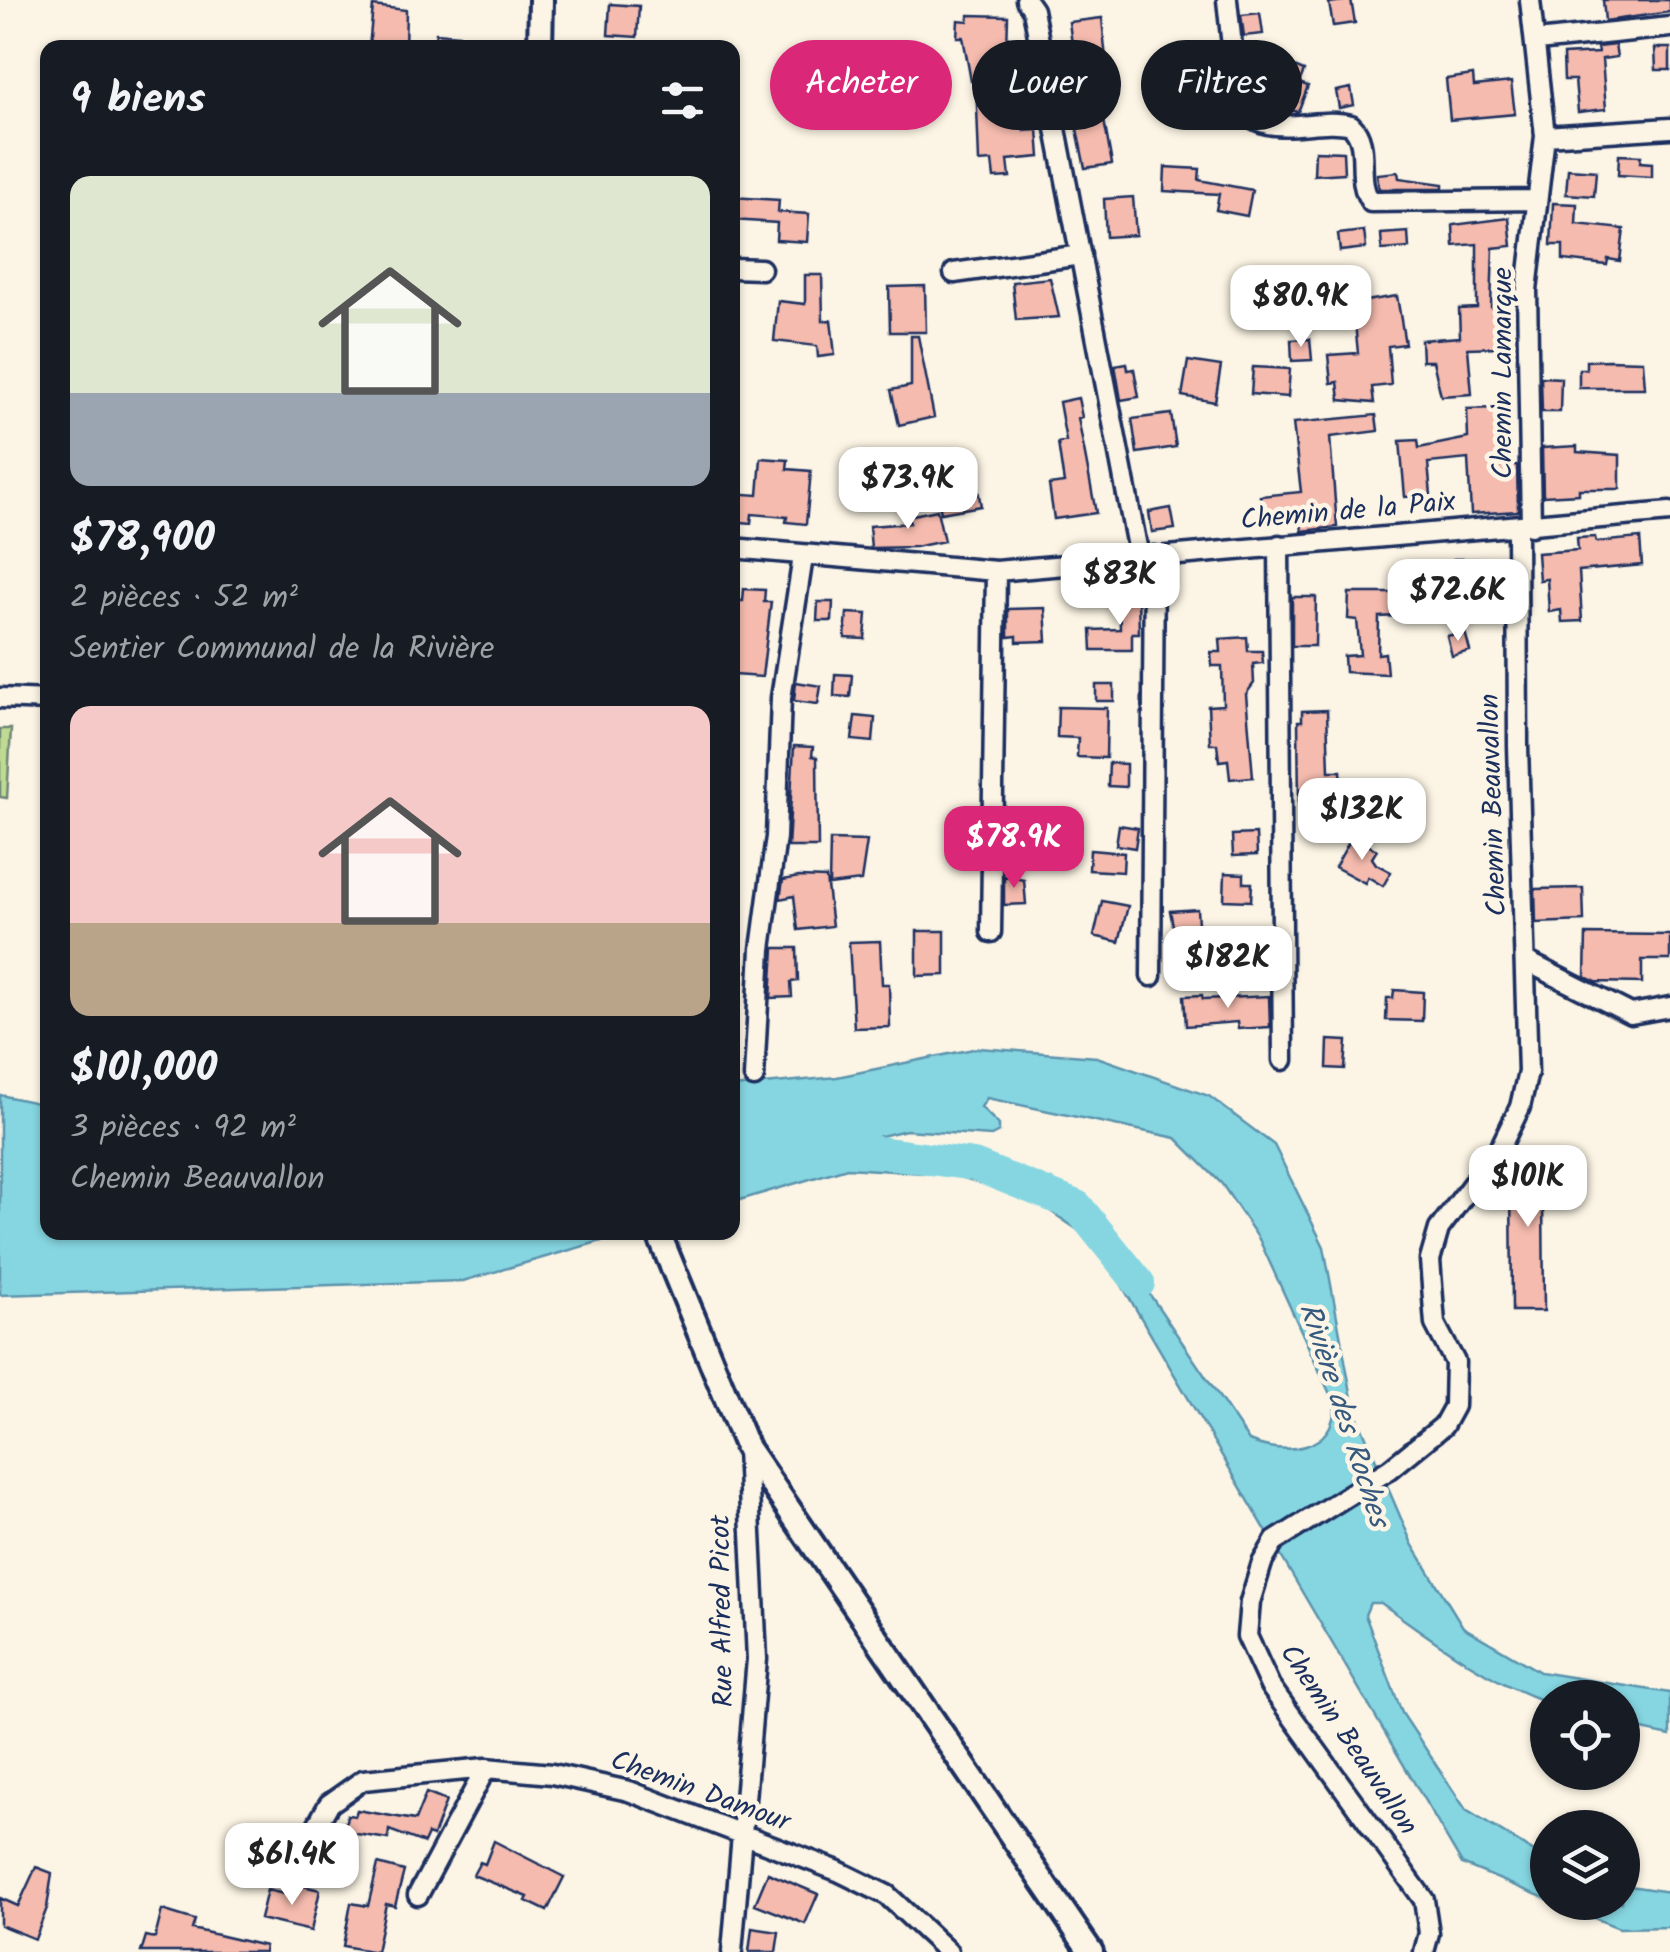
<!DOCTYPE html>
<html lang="fr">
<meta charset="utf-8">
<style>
:root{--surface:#171b24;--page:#20242c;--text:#f1f3f6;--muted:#9ea1a6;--accent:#db2777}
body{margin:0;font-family:Kalam,sans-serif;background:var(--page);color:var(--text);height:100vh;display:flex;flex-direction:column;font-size:38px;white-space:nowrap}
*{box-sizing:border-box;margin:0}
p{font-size:32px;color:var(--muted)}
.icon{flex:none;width:55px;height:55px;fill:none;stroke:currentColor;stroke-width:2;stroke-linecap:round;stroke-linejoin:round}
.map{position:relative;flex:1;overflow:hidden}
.side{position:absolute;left:40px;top:40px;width:700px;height:1200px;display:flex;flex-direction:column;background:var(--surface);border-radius:20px;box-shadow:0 2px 8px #0004}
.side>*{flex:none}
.banner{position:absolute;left:770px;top:40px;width:750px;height:90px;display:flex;gap:20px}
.buttons{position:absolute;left:1530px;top:1680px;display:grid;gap:20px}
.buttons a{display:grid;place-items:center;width:110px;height:110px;border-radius:50%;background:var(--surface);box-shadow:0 2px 8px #0004;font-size:50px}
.price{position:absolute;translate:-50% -85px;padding:0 22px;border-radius:20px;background:#fff;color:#222;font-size:32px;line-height:65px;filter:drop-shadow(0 2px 5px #0008)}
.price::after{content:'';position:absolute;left:50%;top:60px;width:30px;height:22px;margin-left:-15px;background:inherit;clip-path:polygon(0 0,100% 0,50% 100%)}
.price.selected{background:var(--accent);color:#fff}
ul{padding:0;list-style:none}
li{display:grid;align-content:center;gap:20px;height:530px;padding:0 30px}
li span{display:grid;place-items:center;height:310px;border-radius:20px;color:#555}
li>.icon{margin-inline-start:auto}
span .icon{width:180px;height:180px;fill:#fffc;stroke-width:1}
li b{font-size:42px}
h2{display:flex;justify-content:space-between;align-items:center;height:120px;padding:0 30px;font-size:42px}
.chip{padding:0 35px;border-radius:45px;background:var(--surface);box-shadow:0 2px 8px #0004;font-size:35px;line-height:90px}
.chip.selected{background:var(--accent);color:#fff}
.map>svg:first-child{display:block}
</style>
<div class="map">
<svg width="1670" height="1952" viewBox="0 0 1670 1952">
<rect width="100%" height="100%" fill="#fcf5e5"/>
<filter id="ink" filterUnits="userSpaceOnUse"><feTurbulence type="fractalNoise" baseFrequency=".01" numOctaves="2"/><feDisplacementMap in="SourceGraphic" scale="20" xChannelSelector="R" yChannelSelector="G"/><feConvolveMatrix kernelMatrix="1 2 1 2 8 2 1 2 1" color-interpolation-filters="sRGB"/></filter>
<g filter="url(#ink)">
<path fill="#bfda91" stroke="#6d8478" stroke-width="2.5" d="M 0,729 L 11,729 L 7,798 L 0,797 Z"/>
<path fill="#86d6e1" stroke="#5b93ad" stroke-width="2.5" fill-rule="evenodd" d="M 978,1048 L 1097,1057 L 1209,1096 L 1274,1145 L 1324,1247 L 1354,1409 L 1412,1544 L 1463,1627 L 1540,1672 L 1670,1693 L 1670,1736 L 1623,1726 L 1622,1698 L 1548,1698 L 1547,1702 C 1487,1681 1433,1640 1381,1603 L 1370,1603 L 1365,1615 L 1402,1713 L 1466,1810 L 1547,1860 L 1547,1899 L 1462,1864 L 1097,1243 L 1034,1200 L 954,1175 L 847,1168 L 733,1202 L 733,1087 L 837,1077 ZM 987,1098 L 1176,1138 L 1222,1184 L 1259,1239 L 1335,1405 C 1333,1452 1285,1456 1249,1441 L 1142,1283 L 1077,1206 L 1016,1176 L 974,1165 L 896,1157 L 872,1151 L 873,1138 L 906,1130 L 991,1136 L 999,1132 L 999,1125 L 981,1107 Z
M 0,1095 L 47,1105 L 48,1232 L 629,1233 L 463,1281 L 0,1295 Z
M 1623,1885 L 1670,1892 L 1670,1927 L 1619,1928 L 1557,1903 L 1622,1902 Z"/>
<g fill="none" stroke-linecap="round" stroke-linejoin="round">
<path stroke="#86d6e1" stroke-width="32" d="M 830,1139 L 872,1151 L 974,1165 L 1077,1206 L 1139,1283"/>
</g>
<path fill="#f5bbae" stroke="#1b2f5e" stroke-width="2.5" d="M 1351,0 L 1355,23 L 1333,26 L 1329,3 Z
M 1603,0 L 1670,0 L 1670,12 L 1605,21 Z
M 610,4 L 639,6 L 637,37 L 608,35 Z
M 373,6 L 406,10 L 405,48 L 369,48 Z
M 1260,13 L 1263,34 L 1244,36 L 1241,15 Z
M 969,15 L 1008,16 L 1007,48 L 1016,95 L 1021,95 L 1024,131 L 1038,130 L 1040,157 L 1008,160 L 1010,177 L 994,178 L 992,161 L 979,162 L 976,80 L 971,81 L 963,37 L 957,37 L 958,20 L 968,21 Z
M 1102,18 L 1109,92 L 1099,93 L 1112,164 L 1085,168 L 1066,75 L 1076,74 L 1069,22 Z
M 436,33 L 480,37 L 480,48 L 434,48 Z
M 1615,45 L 1617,57 L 1602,59 L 1606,109 L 1578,112 L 1575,80 L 1564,80 L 1563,55 L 1598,53 L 1597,47 Z
M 1655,48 L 1670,48 L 1670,70 L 1656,70 Z
M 1282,62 L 1304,71 L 1299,83 L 1308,86 L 1298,112 L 1265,104 L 1268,95 L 1257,91 L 1267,64 L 1279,69 Z
M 1217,64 L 1218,80 L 1198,82 L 1197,66 Z
M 1473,75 L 1474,86 L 1511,82 L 1515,114 L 1450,120 L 1446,79 Z
M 1351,88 L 1354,105 L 1339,108 L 1336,91 Z
M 1315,151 L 1343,152 L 1344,173 L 1314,175 Z
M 1619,155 L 1641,156 L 1640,162 L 1652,163 L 1652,177 L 1618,175 Z
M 1165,167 L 1200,169 L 1199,180 L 1252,190 L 1247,216 L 1216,210 L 1219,194 L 1164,191 Z
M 1568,169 L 1596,171 L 1594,196 L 1566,194 Z
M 1398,172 L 1399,178 L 1443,184 L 1443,189 L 1379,189 L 1377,174 Z
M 732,197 L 779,200 L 778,212 L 809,214 L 807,242 L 776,240 L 777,223 L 732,220 Z
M 1133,197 L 1136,235 L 1106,237 L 1104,199 Z
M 1553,203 L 1577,204 L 1576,224 L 1624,229 L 1620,261 L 1608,259 L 1607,265 L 1563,260 L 1563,245 L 1551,245 Z
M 1509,218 L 1512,246 L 1493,248 L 1491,307 L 1496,307 L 1499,347 L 1468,348 L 1472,394 L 1441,396 L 1433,361 L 1422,361 L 1421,340 L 1460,337 L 1459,309 L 1477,308 L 1477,244 L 1454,246 L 1453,225 Z
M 1364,231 L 1366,248 L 1340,251 L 1338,234 Z
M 1408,232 L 1409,248 L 1382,250 L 1381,234 Z
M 805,275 L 822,275 L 823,321 L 831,320 L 835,355 L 818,357 L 817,346 L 774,341 L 778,301 L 805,304 Z
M 1050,278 L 1059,317 L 1016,320 L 1012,282 Z
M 925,286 L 926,332 L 890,332 L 889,287 Z
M 1327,294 L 1329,315 L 1305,316 L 1303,296 Z
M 1397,296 L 1405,344 L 1388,346 L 1391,385 L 1372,387 L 1374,403 L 1340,400 L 1338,382 L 1331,383 L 1328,355 L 1358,353 L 1353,303 Z
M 911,336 L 918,336 L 934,417 L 899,425 L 891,390 L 911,386 Z
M 1310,339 L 1312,360 L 1292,361 L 1291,340 Z
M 1608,360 L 1643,361 L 1645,388 L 1579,388 L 1579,369 L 1586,369 L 1586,361 Z
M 1188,361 L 1221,366 L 1215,402 L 1182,396 Z
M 1127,363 L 1128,370 L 1134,369 L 1139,397 L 1121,400 L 1115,365 Z
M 1253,367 L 1290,369 L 1288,397 L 1251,394 Z
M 1541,377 L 1561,378 L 1560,412 L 1542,412 Z
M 1078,398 L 1082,417 L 1078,418 L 1096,513 L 1054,519 L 1049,485 L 1064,483 L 1058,443 L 1066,441 L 1059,402 Z
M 1496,408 L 1499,466 L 1517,465 L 1518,511 L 1471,514 L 1468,459 L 1428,463 L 1431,495 L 1405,497 L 1400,441 L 1418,440 L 1419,448 L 1468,438 L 1467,409 Z
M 1171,414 L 1176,447 L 1137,453 L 1132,419 Z
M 1376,415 L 1378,431 L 1330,437 L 1337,527 L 1302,531 L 1301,522 L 1271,524 L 1270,516 L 1262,517 L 1260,496 L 1301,492 L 1293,423 Z
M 1577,446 L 1577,452 L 1620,455 L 1620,489 L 1579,489 L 1579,494 L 1543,496 L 1542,448 Z
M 869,453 L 872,471 L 852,474 L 850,456 Z
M 761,458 L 788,460 L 787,469 L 811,471 L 806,524 L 786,522 L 787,517 L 752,514 L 751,523 L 732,521 L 732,493 L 758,495 Z
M 974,469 L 981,506 L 941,513 L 934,476 Z
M 1171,508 L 1175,529 L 1152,532 L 1149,512 Z
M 937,510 L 944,541 L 915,547 L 871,548 L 869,526 L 910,523 L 908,516 Z
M 1595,537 L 1596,542 L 1640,538 L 1642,565 L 1579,571 L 1582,621 L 1562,622 L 1561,610 L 1549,612 L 1547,579 L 1539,580 L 1537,553 L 1578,550 L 1577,538 Z
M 1454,559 L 1482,559 L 1482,573 L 1492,573 L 1493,618 L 1455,619 Z
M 1395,586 L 1416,586 L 1416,615 L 1379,617 L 1378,654 L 1385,653 L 1387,674 L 1345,672 L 1344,656 L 1360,655 L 1357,620 L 1348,619 L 1349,593 L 1395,593 Z
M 744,589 L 765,590 L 764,602 L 771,602 L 762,677 L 734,675 L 736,601 L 743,601 Z
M 1119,595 L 1138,595 L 1139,633 L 1132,633 L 1132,650 L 1092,650 L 1091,630 L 1120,629 Z
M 1292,597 L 1316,597 L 1315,646 L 1292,646 Z
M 818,602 L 833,602 L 832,621 L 817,621 Z
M 1045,608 L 1047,641 L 1017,642 L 1017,636 L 1008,637 L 1008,609 Z
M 847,613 L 867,614 L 865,639 L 845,638 Z
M 1465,632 L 1470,651 L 1452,656 L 1447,636 Z
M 1247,637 L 1248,651 L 1262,651 L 1263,663 L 1253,664 L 1254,683 L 1246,694 L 1253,777 L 1230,779 L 1228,760 L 1219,761 L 1217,744 L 1210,744 L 1208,706 L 1223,705 L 1222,666 L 1212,666 L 1211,652 L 1221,652 L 1220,639 Z
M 835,674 L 852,675 L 850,697 L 834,696 Z
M 796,682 L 821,686 L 818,704 L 794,701 Z
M 1096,685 L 1114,685 L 1114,701 L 1096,701 Z
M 1058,707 L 1107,708 L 1106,758 L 1077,757 L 1078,738 L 1057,737 Z
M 1327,710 L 1329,771 L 1341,771 L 1343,804 L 1299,806 L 1298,721 L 1302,721 L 1302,711 Z
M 855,716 L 875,718 L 873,742 L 852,740 Z
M 794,746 L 813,747 L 812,756 L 817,757 L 818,847 L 788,847 Z
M 1109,763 L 1126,764 L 1126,787 L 1108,786 Z
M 1119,825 L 1138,828 L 1135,848 L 1116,845 Z
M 1256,834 L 1257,855 L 1233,856 L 1232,835 Z
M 1352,837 L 1377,850 L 1372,858 L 1376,864 L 1391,872 L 1383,886 L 1368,877 L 1365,883 L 1335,867 Z
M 830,840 L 867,841 L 861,881 L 829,885 Z
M 1090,850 L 1124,853 L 1123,872 L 1089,870 Z
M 1225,873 L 1244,874 L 1244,883 L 1252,883 L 1251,901 L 1224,900 Z
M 1004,876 L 1024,880 L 1026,904 L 1004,905 Z
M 799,877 L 826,878 L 832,926 L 798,930 L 794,896 L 780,899 L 783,880 Z
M 1583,888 L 1584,921 L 1536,923 L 1535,889 Z
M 1102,901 L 1128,906 L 1119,942 L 1094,936 Z
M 1197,909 L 1199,939 L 1176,940 L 1170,911 Z
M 917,931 L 945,931 L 945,975 L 917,976 Z
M 1586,934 L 1670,935 L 1670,960 L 1642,960 L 1642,983 L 1596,982 L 1585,977 Z
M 880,941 L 882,984 L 889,984 L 890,1027 L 854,1028 L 849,942 Z
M 774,948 L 797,948 L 798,981 L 791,982 L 792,997 L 771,998 Z
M 1394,990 L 1423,992 L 1422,1021 L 1386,1020 L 1387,998 L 1393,998 Z
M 1202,995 L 1203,999 L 1269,996 L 1270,1027 L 1238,1029 L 1237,1022 L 1186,1026 L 1184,996 Z
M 1328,1040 L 1347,1041 L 1345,1069 L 1327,1068 Z
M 1517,1152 L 1548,1152 L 1549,1193 L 1543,1193 L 1544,1311 L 1512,1311 L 1511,1170 L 1517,1170 Z
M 426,1793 L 446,1801 L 433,1836 L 428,1834 L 424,1843 L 389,1830 L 388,1839 L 344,1832 L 347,1815 L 355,1816 L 357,1810 L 415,1820 Z
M 494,1841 L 564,1877 L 547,1911 L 526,1901 L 528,1897 L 473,1875 L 480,1862 L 485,1864 Z
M 378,1864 L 404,1871 L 395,1906 L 386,1904 L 376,1952 L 343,1946 L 351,1903 L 368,1906 Z
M 36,1867 L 52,1873 L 47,1908 L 35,1939 L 0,1925 L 0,1898 L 18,1906 Z
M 768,1873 L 818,1894 L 805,1924 L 755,1904 Z
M 295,1884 L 320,1890 L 311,1931 L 260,1919 L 267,1890 L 293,1896 Z
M 162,1910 L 195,1920 L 192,1929 L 265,1946 L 264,1952 L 141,1952 L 146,1936 L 155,1938 Z
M 752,1928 L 779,1932 L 776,1952 L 749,1952 Z"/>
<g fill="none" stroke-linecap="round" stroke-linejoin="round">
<g stroke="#1b2f5e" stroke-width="25">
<path id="minor" d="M 1026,0 L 1033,10 L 1139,557
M 1227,0 L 1238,102 C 1263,144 1313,115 1351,125 C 1372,144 1354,180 1371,202 L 1537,200
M 1530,0 L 1545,136 L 1527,290 L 1531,526
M 1537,41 L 1670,27
M 1545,136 L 1670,128
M 732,268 L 761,269
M 954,273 L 1081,255
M 1279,545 L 1283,1060
M 732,548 L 996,571 L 1670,512
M 0,698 L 48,700
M 991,932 L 996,571
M 1526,961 L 1631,1014 L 1670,1007
M 1151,976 L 1154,556
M 754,1077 L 761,949 L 776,837 L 781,698 L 803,557
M 311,1836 L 329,1804 L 363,1780 L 486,1768 L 552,1774 L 629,1791 L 838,1871 L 887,1895 L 948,1952
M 418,1895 L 486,1768
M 732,1952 L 757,1659 L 747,1449
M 1424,1952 L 1429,1933 L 1424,1900 L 1270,1686 L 1247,1636 L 1250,1602 L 1262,1563 L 1275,1541 L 1390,1469 L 1443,1426 L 1454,1406 L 1455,1362 L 1435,1324 L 1430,1260 L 1439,1229 L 1502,1144 L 1520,1107 L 1528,1072 L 1518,746 L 1517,527"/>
</g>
<g stroke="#1b2f5e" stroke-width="30">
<path id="major" d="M 540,48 L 541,0
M 658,1232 L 747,1448 L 1091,1952"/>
</g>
<use href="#minor" stroke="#fcf5e5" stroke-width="18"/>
<use href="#major" stroke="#fcf5e5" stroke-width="22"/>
</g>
</g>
<g text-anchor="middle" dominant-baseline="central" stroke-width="9" stroke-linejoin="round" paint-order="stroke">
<g font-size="28" fill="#1b2f5e" stroke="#fcf5e5">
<text transform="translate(1503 373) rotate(-90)">Chemin Lamarque</text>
<text transform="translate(1348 512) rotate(-5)">Chemin de la Paix</text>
<text transform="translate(1494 805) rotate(-92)">Chemin Beauvallon</text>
<text transform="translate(723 1611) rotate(-91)">Rue Alfred Picot</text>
<text transform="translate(1348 1740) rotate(56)">Chemin Beauvallon</text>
<text transform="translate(700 1792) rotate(20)">Chemin Damour</text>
</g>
<g font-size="30" font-style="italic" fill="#36597f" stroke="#fcf5e5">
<text transform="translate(1343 1415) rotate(72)">Rivière des Roches</text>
</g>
</g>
</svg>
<div class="buttons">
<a><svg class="icon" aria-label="locate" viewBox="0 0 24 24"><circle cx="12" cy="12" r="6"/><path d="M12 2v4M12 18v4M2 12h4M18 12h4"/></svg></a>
<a><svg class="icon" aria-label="layers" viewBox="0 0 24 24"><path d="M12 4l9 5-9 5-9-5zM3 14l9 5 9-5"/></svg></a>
</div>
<b class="price" style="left:1301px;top:350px">$80.9K</b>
<b class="price" style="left:908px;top:532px">$73.9K</b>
<b class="price" style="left:1120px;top:628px">$83K</b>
<b class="price" style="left:1458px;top:644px">$72.6K</b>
<b class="price" style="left:1362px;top:863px">$132K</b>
<b class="price selected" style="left:1014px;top:891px">$78.9K</b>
<b class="price" style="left:1228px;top:1011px">$182K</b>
<b class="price" style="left:1528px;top:1230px">$101K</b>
<b class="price" style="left:292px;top:1908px">$61.4K</b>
<div class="banner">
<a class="chip selected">Acheter</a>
<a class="chip">Louer</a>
<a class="chip">Filtres</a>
</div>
<section class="side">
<h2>9 biens<svg class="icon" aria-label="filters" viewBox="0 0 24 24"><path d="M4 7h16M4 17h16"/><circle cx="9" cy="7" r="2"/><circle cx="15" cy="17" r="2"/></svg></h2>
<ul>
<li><span style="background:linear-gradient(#dfe7d0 70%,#9aa5b1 0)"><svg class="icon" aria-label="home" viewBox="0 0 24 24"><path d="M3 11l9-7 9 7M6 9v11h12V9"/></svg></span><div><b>$78,900</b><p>2 pièces · 52 m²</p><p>Sentier Communal de la Rivière</p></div></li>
<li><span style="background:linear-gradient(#f6c9c9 70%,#b9a48a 0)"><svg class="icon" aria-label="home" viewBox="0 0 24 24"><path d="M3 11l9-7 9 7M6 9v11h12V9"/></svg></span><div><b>$101,000</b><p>3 pièces · 92 m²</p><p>Chemin Beauvallon</p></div></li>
</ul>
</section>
</div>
